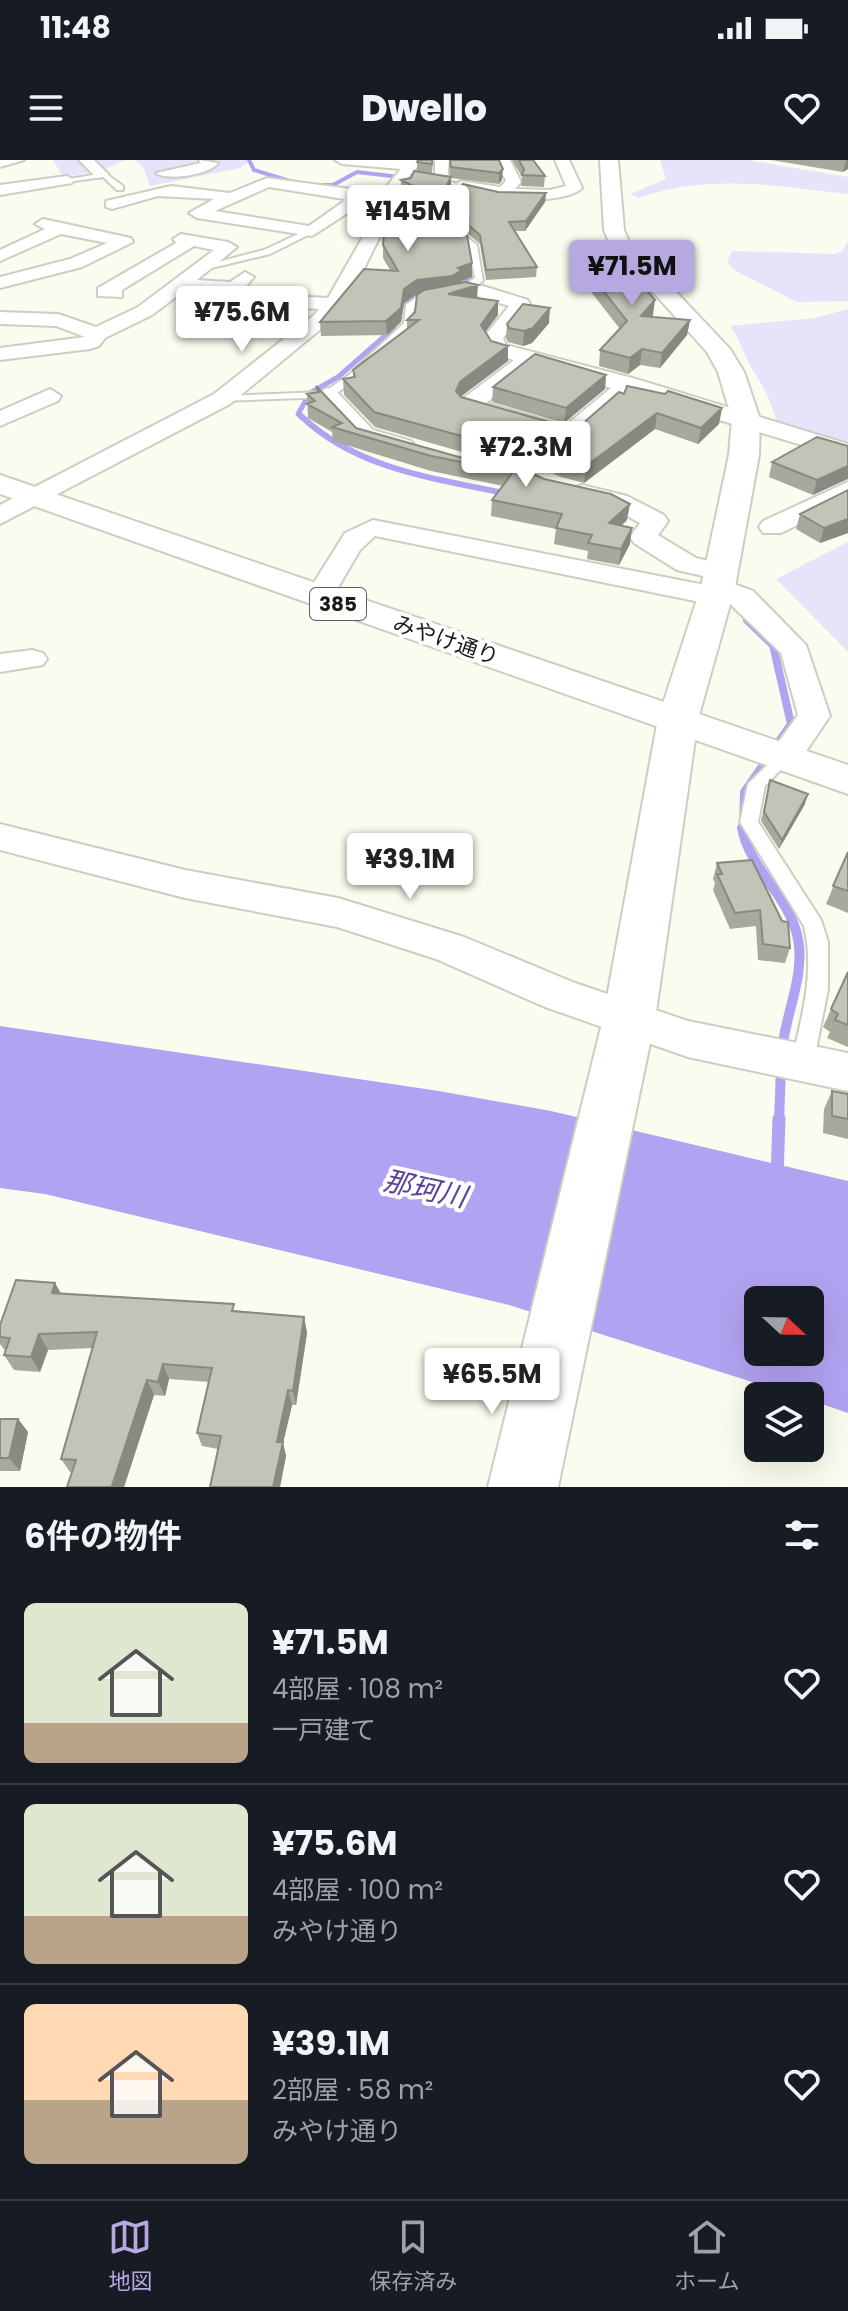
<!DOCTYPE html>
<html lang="ja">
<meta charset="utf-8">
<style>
:root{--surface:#171b24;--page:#242831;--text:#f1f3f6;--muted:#9ea1a6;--line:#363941;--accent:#b6a8e0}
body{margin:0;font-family:Poppins,"Noto Sans JP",sans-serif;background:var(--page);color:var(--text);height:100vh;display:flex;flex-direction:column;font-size:30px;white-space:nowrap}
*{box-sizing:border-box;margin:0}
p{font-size:26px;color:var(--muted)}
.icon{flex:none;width:44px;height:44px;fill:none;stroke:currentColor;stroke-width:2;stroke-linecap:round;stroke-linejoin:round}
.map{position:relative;height:1327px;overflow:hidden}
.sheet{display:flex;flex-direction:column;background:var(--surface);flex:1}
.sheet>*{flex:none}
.needle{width:52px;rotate:112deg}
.buttons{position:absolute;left:744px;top:1126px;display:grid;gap:16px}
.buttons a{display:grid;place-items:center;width:80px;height:80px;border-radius:12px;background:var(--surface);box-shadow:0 8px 32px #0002;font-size:40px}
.price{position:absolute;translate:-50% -68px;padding:0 18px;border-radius:8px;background:#fff;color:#222;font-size:26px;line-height:52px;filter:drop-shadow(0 2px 4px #0008)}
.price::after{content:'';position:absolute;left:50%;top:48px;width:24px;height:18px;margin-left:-12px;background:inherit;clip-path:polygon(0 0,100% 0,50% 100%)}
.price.current{background:var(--accent);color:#111}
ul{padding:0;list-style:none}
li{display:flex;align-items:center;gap:24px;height:200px;padding:0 24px}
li+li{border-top:2px solid var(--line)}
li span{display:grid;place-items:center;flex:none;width:224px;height:160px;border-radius:12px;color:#555}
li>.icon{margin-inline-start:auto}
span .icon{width:96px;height:96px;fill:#fffc;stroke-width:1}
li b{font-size:34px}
h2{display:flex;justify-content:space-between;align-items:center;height:96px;padding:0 24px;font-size:34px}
.status{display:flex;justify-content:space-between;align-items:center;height:56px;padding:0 40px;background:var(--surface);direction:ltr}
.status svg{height:22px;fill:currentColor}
header{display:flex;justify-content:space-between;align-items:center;height:104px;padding:0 24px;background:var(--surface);font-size:36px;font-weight:800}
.menu{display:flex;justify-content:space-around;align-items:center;height:112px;border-top:2px solid var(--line);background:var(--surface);font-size:22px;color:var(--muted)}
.menu a{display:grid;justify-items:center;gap:4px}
.menu .current{color:var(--accent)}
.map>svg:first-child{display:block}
</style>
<div class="status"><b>11:48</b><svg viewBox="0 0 49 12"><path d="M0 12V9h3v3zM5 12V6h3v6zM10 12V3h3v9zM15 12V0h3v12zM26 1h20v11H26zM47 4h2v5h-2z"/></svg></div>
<header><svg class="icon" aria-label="menu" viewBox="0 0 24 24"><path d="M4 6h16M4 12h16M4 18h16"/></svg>Dwello<svg class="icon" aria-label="heart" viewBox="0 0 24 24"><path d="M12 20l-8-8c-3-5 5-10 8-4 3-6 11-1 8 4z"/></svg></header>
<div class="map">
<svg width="848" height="1327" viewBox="0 0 848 1327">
<rect width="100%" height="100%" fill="#fafcef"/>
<path fill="#e6e3fa" d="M 53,0 L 126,0 L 100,11 L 63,17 Z
M 134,0 L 252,0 L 240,8 L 150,26 L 143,7 Z
M 660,0 L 748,0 L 848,17 L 848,34 C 777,26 707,13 639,38 L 630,34 L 666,19 Z
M 848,81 L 848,141 L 797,142 L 734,110 L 727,102 L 732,91 L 835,94 L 842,91 Z
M 848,149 L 848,288 L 778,266 C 770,238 766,231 751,207 C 743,193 741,181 730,166 L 815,158 Z
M 848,382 L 848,492 L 776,419 Z"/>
<path fill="#b2a3f2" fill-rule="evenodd" d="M 0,866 L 439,931 L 551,951 L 848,1021 L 848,1253 L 810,1240 L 810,1236 L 796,1236 L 509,1145 L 45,1034 L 0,1028 ZM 758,1140 L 810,1140 L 810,1192 L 758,1192 Z"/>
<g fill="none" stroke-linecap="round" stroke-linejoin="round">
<path stroke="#b2a3f2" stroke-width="4" d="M 249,0 L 254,10 L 296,23
M 311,25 L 333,25 L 357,12 L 408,18
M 469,105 L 470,115"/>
<path stroke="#b2a3f2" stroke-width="5" d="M 455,129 L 460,122 L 470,119 L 470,113
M 400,147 L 415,136 L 429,134
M 303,258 L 298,254 L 310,233 L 338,217 L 394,168"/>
<path stroke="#b2a3f2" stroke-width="6" d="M 301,256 C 358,310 434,318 508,334"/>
<path stroke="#b2a3f2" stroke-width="8" d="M 747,460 L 773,485 L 791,564 L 777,584
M 743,670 L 744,632 L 769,596"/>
<path stroke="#b2a3f2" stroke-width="10" d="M 742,668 C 750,710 790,737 798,779 C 805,815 786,853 782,889
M 779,961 L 781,908"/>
<path stroke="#b2a3f2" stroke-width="13" d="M 777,1017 L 779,959"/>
<g stroke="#cccec1" stroke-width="4">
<path id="lane" d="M 105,13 L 123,26 L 123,30 L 117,30 L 103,17 L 67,22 L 63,20 Z
M 424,17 L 465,25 L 454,44 L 466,70 L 463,74 L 477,85 L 483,121 L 459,136 L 423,141 L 414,148 L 412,166 L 357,219 L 331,237 L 218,241 L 218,237 L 222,236 L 324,232 L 349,215 L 404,163 L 406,145 L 417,137 L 453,132 L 475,118 L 469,86 L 454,75 L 458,70 L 446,44 L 456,26 L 424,21 Z
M 309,69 L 316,71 L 270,94 L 203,110 L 199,107 L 264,90 Z
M 784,592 L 792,598 L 765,626 L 758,662 L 821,760 L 828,782 L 828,829 L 814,900 L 811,907 L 803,909 L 795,907 L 792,900 C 802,856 815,812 804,766 L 740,662 L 748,624 L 778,594 Z"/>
</g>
<g stroke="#cccec1" stroke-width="4">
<path id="street" d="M 0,0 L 24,0 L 0,7 Z
M 79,0 L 94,0 L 109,15 L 97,18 Z
M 199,0 L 218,3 C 210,15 166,21 156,13 L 201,3 Z
M 335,0 L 418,0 L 418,6 L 397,30 L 384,68 L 353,131 L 328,163 L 230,244 L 0,364 L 0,345 L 214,234 L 314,155 L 319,149 L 274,147 L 265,141 L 274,135 L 328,138 L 368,68 L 378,42 L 359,41 L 357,47 L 312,76 L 197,58 L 189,53 L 214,39 L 158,36 L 112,49 L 106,47 L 106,41 L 171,26 L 230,33 L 267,18 L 381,33 L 401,9 L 342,4 ZM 269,27 L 344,39 L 343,42 L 309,66 L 215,51 Z
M 435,0 L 449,0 L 447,24 L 435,21 Z
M 496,0 L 510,0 L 521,22 L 515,29 L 550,30 L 566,26 L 555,0 L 569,0 L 582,28 C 562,47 473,41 454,25 L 461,21 L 500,27 L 506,21 Z
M 67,16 L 74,20 L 72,23 L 0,35 L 0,25 Z
M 43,59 L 131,78 L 133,82 L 82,107 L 0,128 L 0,117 L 70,99 L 107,83 L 61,74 L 0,101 L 0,90 L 45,69 L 35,64 Z
M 181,74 L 228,82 L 237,87 L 197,120 L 230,122 L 245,112 L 254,117 L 241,132 L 235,134 L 184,131 L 152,155 L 105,178 L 99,186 L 90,189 L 0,200 L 0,188 L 85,177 L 56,166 L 0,164 L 0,152 L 58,154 L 96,167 L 138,147 L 214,90 L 194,86 L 122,130 L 122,137 L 98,136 L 98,128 L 176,83 L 173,79 Z
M 470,122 L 528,140 L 530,144 L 503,178 L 506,185 L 636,219 L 848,284 L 848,299 L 630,233 L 577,279 L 569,281 L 461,250 L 458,245 L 461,240 L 514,200 L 491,193 L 483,178 L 509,146 L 464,132 L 464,124 ZM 533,205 L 611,228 L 565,266 L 486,243 Z
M 327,228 L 335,230 L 373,270 L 411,281 L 415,286 L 411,291 C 373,301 336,263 316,235 Z
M 50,229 L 61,236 L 58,241 L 0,266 L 0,251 Z
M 848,322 L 848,340 L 781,373 L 763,373 L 759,367 L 763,361 Z
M 582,325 L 627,336 L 664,355 L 668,361 L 658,375 L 696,398 L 731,406 L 735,412 L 723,420 L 753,431 L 806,485 L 830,556 L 796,606 L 784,609 L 772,606 L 767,598 L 798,555 L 781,493 L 726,440 L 715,445 L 375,376 L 360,390 L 329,443 L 309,443 L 305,437 L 345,373 L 373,360 L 705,425 L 716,419 L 677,410 L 634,383 L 630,377 L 640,363 L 610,347 L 573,338 L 569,333 L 573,328 Z
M 32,490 L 43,493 L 47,499 L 43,505 L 0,512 L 0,494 Z
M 0,664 L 185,710 L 338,738 L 464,777 L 575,823 L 688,861 L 848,893 L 848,931 L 688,897 L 545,847 L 436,799 L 337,767 L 185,738 L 0,690 Z"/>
</g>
<g stroke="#cccec1" stroke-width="4">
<path id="secondary" d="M 600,0 L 618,0 L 624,70 L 629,82 L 730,189 L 744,212 L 760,259 L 759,295 L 735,427 L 698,559 L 655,859 L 558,1327 L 488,1327 L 603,859 L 658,559 L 701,427 L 729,295 L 732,259 L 718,212 L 707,192 L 610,84 L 604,70 Z"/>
</g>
<g stroke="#cccec1" stroke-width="4">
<path id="highway" d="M 0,315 L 848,605 L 848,634 L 0,334 Z"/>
</g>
<use href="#lane" fill="#fff" fill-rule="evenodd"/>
<use href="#street" fill="#fff" fill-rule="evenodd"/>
<use href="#secondary" fill="#fff" fill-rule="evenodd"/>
<use href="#highway" fill="#fff" fill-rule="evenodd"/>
</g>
<path fill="#a7a99d" d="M 433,0 L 432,14 L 450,16 L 449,0 L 499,0 L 502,20 L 499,24 L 451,18 L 451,28 L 446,39 L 455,57 L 455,65 L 472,103 L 472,117 L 461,121 L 461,123 L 498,155 L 485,172 L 491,181 L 508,186 L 508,201 L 460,237 L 570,268 L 581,265 L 619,232 L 722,248 L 719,264 L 698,284 L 655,269 L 584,323 L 561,317 L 528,302 L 476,296 L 375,267 L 344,235 L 343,219 L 353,217 L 353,210 L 407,169 L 407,160 L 415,152 L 419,134 L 417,134 L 404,143 L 401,162 L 387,175 L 321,176 L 320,162 L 390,110 L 383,98 L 383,85 L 406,34 L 401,32 L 401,20 L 411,18 L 417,12 L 417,2 Z
M 512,0 L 533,0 L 545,16 L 544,27 L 521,26 L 522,17 Z
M 771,0 L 848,0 L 848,9 L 843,12 Z
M 498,32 L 546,33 L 545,42 L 525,71 L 515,71 L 537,107 L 536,117 L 486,120 L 480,84 L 467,73 L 467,66 L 457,44 L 458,35 Z
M 579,100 L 646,129 L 653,155 L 651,157 L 690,160 L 687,175 L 660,208 L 640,205 L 628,214 L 599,206 L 600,190 L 620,169 L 577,114 Z
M 549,163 L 532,183 L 523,186 L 508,182 L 506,178 L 507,164 Z
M 606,215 L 605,229 L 564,263 L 492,242 L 493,227 Z
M 316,226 L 356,268 L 473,301 L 514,305 L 627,360 L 621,366 L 630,384 L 619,405 L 587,399 L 588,391 L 554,384 L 556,369 L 491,356 L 492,340 L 503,326 L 431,311 L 333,281 L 332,272 L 308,258 L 307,234 L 316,233 Z
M 848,286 L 813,335 L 769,317 L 772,302 Z
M 848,330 L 848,373 L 820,383 L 796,369 L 800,354 Z
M 770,620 L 805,644 L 779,689 L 761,661 Z
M 848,692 L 848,753 L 826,744 Z
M 752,700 L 790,788 L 785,803 L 758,800 L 756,766 L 730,769 L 713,730 L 715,723 L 713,719 L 717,703 Z
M 848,812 L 848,887 L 827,878 L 830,872 L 823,867 Z
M 832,931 L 848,934 L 848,979 L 823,973 L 824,949 Z
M 55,1123 L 61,1133 L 304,1157 L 307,1173 L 296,1245 L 292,1245 L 283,1283 L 286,1296 L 280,1327 L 210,1327 L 218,1289 L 202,1286 L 197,1273 L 209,1222 L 169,1219 L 165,1236 L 154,1235 L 124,1327 L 67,1327 L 72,1312 L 70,1312 L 61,1299 L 93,1188 L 48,1190 L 40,1212 L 14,1210 L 4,1195 L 6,1192 L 0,1184 L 0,1165 Z
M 0,1259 L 18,1259 L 28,1272 L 20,1311 L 0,1311 Z"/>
<path fill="#888980" d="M 846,0 L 848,0 L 848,9 L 843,12 Z
M 503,9 L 502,20 L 499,24 L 499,13 Z
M 451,17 L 451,28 L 443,45 L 443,33 Z
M 546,33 L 545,42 L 525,71 L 526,61 Z
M 472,103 L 472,117 L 461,121 L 461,123 L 452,129 L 417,134 L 404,143 L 401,162 L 387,175 L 386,161 L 404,129 L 417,120 Z
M 478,125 L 477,139 L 448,134 Z
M 655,140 L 653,155 L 639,171 L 641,156 Z
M 498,141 L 498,155 L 480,179 L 481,165 Z
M 550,148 L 549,163 L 532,183 L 523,186 L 524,171 Z
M 690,160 L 687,175 L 660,208 L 662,193 Z
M 508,186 L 508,201 L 459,238 L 456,231 L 460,222 Z
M 642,189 L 640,205 L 628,214 L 630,198 Z
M 606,215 L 605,229 L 564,263 L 566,248 Z
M 722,248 L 719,264 L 698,284 L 701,268 Z
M 657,253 L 655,269 L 584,323 L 586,306 Z
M 848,306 L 848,319 L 813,335 L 817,320 Z
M 630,344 L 627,360 L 607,379 L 609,363 Z
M 848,359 L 848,373 L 820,383 L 824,368 Z
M 632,368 L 630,384 L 619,405 L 621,389 Z
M 808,634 L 805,644 L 779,689 L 782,680 Z
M 55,1123 L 63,1139 L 52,1133 Z
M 304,1157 L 307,1173 L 296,1245 L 293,1231 Z
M 39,1174 L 48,1190 L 40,1212 L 31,1197 Z
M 163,1204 L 169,1219 L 165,1236 L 158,1222 Z
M 147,1220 L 154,1235 L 124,1327 L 113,1327 L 112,1326 Z
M 288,1230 L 292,1245 L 283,1283 L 286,1296 L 280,1327 L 273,1327 L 277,1282 Z
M 18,1259 L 28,1272 L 20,1311 L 9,1298 Z"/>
<path fill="#c2c4b7" stroke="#888980" stroke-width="2" d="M 418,0 L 432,0 L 432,4 L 417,2 Z
M 450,0 L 499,0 L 503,9 L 499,13 L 451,7 Z
M 519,0 L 533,0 L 545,16 L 522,15 L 524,9 Z
M 414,11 L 451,17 L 443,33 L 455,57 L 451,63 L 467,75 L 472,103 L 458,108 L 462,110 L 452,116 L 417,120 L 404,129 L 401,148 L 386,161 L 320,162 L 364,109 L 398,111 L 383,85 L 385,59 L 394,36 L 424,31 L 401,20 L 411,18 Z
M 463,24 L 498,32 L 546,33 L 526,61 L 509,62 L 537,107 L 486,110 L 480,75 L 467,64 L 469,59 L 458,35 Z
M 627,98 L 645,115 L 646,129 L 655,140 L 641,156 L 690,160 L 662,193 L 642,189 L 630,198 L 600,190 L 627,161 L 579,100 Z
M 466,122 L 478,125 L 448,134 L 498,141 L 481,165 L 491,181 L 508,186 L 460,222 L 456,231 L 461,237 L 570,268 L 581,265 L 619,232 L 624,234 L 627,226 L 665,234 L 668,231 L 722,248 L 701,268 L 657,253 L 586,306 L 562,301 L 529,286 L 476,280 L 374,252 L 343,219 L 355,217 L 353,210 L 419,160 L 407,160 L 415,152 L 417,135 L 424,130 Z
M 523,144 L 550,148 L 533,168 L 524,171 L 509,168 L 507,164 Z
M 535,194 L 606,215 L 566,248 L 493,227 Z
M 316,226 L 356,268 L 473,301 L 514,305 L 544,319 L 611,334 L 630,344 L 609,363 L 632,368 L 621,389 L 588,383 L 592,375 L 556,368 L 562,354 L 492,340 L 513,312 L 431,296 L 332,267 L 342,263 L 307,244 L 315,241 L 307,234 L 319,232 Z
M 817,277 L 848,286 L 848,306 L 817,320 L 772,302 Z
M 848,330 L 848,359 L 824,368 L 800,354 Z
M 770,620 L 808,634 L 782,680 L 764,652 Z
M 848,692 L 848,731 L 833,726 Z
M 752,700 L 782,761 L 788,762 L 790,788 L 763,784 L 760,750 L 735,753 L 717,714 L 722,714 L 717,703 Z
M 848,812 L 848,865 L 835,860 L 838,854 L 831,849 Z
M 832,931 L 848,934 L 848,959 L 832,956 Z
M 16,1120 L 55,1123 L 52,1133 L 234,1144 L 232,1151 L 304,1157 L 293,1231 L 288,1230 L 277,1282 L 283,1282 L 273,1327 L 210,1327 L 221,1276 L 197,1273 L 212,1208 L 163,1204 L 158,1222 L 147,1220 L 112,1326 L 119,1327 L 67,1327 L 76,1300 L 61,1299 L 97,1172 L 39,1174 L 31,1197 L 4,1195 L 10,1178 L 0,1177 L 0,1165 Z
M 0,1259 L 18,1259 L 9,1298 L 0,1298 Z"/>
<g text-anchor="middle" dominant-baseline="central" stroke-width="8" stroke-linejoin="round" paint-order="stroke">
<rect fill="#fff" stroke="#5f5f5d" stroke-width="2" x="310" y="428" width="56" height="32" rx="6"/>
<g font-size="20" font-weight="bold" fill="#1b1b17">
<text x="338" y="444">385</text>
</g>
<g font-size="22" fill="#1b1b17" stroke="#fff">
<text transform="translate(446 480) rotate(19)">みやけ通り</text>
</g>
<g font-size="28" font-style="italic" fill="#5a429d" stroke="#fff">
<text transform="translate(425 1029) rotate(12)">那珂川</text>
</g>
</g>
</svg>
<div class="buttons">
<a><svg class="needle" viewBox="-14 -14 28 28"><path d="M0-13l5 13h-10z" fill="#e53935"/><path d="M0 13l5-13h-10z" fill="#9ea1a6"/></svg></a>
<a><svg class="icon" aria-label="layers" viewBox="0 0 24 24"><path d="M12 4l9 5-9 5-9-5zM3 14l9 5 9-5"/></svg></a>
</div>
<b class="price" style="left:408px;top:93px">¥145M</b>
<b class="price current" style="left:632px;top:148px">¥71.5M</b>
<b class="price" style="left:242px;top:194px">¥75.6M</b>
<b class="price" style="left:526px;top:329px">¥72.3M</b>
<b class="price" style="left:410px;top:741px">¥39.1M</b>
<b class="price" style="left:492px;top:1256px">¥65.5M</b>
</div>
<section class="sheet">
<h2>6件の物件<svg class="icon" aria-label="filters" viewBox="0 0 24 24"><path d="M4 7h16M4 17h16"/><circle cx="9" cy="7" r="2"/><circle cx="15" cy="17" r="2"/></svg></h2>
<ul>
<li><span style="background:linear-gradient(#dfe7d0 75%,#b9a48a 0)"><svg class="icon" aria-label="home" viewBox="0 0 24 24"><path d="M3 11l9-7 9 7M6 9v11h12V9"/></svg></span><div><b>¥71.5M</b><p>4部屋 · 108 m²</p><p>一戸建て</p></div><svg class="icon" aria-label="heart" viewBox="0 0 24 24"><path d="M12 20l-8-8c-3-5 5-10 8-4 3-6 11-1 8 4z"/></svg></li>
<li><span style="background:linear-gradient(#dfe7d0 70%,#b9a48a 0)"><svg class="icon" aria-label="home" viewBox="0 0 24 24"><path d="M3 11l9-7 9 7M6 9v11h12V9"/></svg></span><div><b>¥75.6M</b><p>4部屋 · 100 m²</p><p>みやけ通り</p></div><svg class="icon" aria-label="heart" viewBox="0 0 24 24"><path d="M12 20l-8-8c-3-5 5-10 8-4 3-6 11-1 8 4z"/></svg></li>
<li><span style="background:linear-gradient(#ffd9b3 60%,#b9a48a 0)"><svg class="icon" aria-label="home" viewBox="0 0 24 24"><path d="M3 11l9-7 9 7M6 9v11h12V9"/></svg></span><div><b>¥39.1M</b><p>2部屋 · 58 m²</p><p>みやけ通り</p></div><svg class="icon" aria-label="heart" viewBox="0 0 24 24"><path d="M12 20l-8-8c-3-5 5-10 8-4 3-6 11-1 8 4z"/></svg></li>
</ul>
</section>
<nav class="menu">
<a class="current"><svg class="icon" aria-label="map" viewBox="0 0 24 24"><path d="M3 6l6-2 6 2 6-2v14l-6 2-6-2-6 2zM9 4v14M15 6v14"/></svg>地図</a>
<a><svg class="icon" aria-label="saved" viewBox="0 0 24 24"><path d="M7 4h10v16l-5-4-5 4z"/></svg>保存済み</a>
<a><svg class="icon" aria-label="home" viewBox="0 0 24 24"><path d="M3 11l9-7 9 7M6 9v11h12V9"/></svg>ホーム</a>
</nav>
